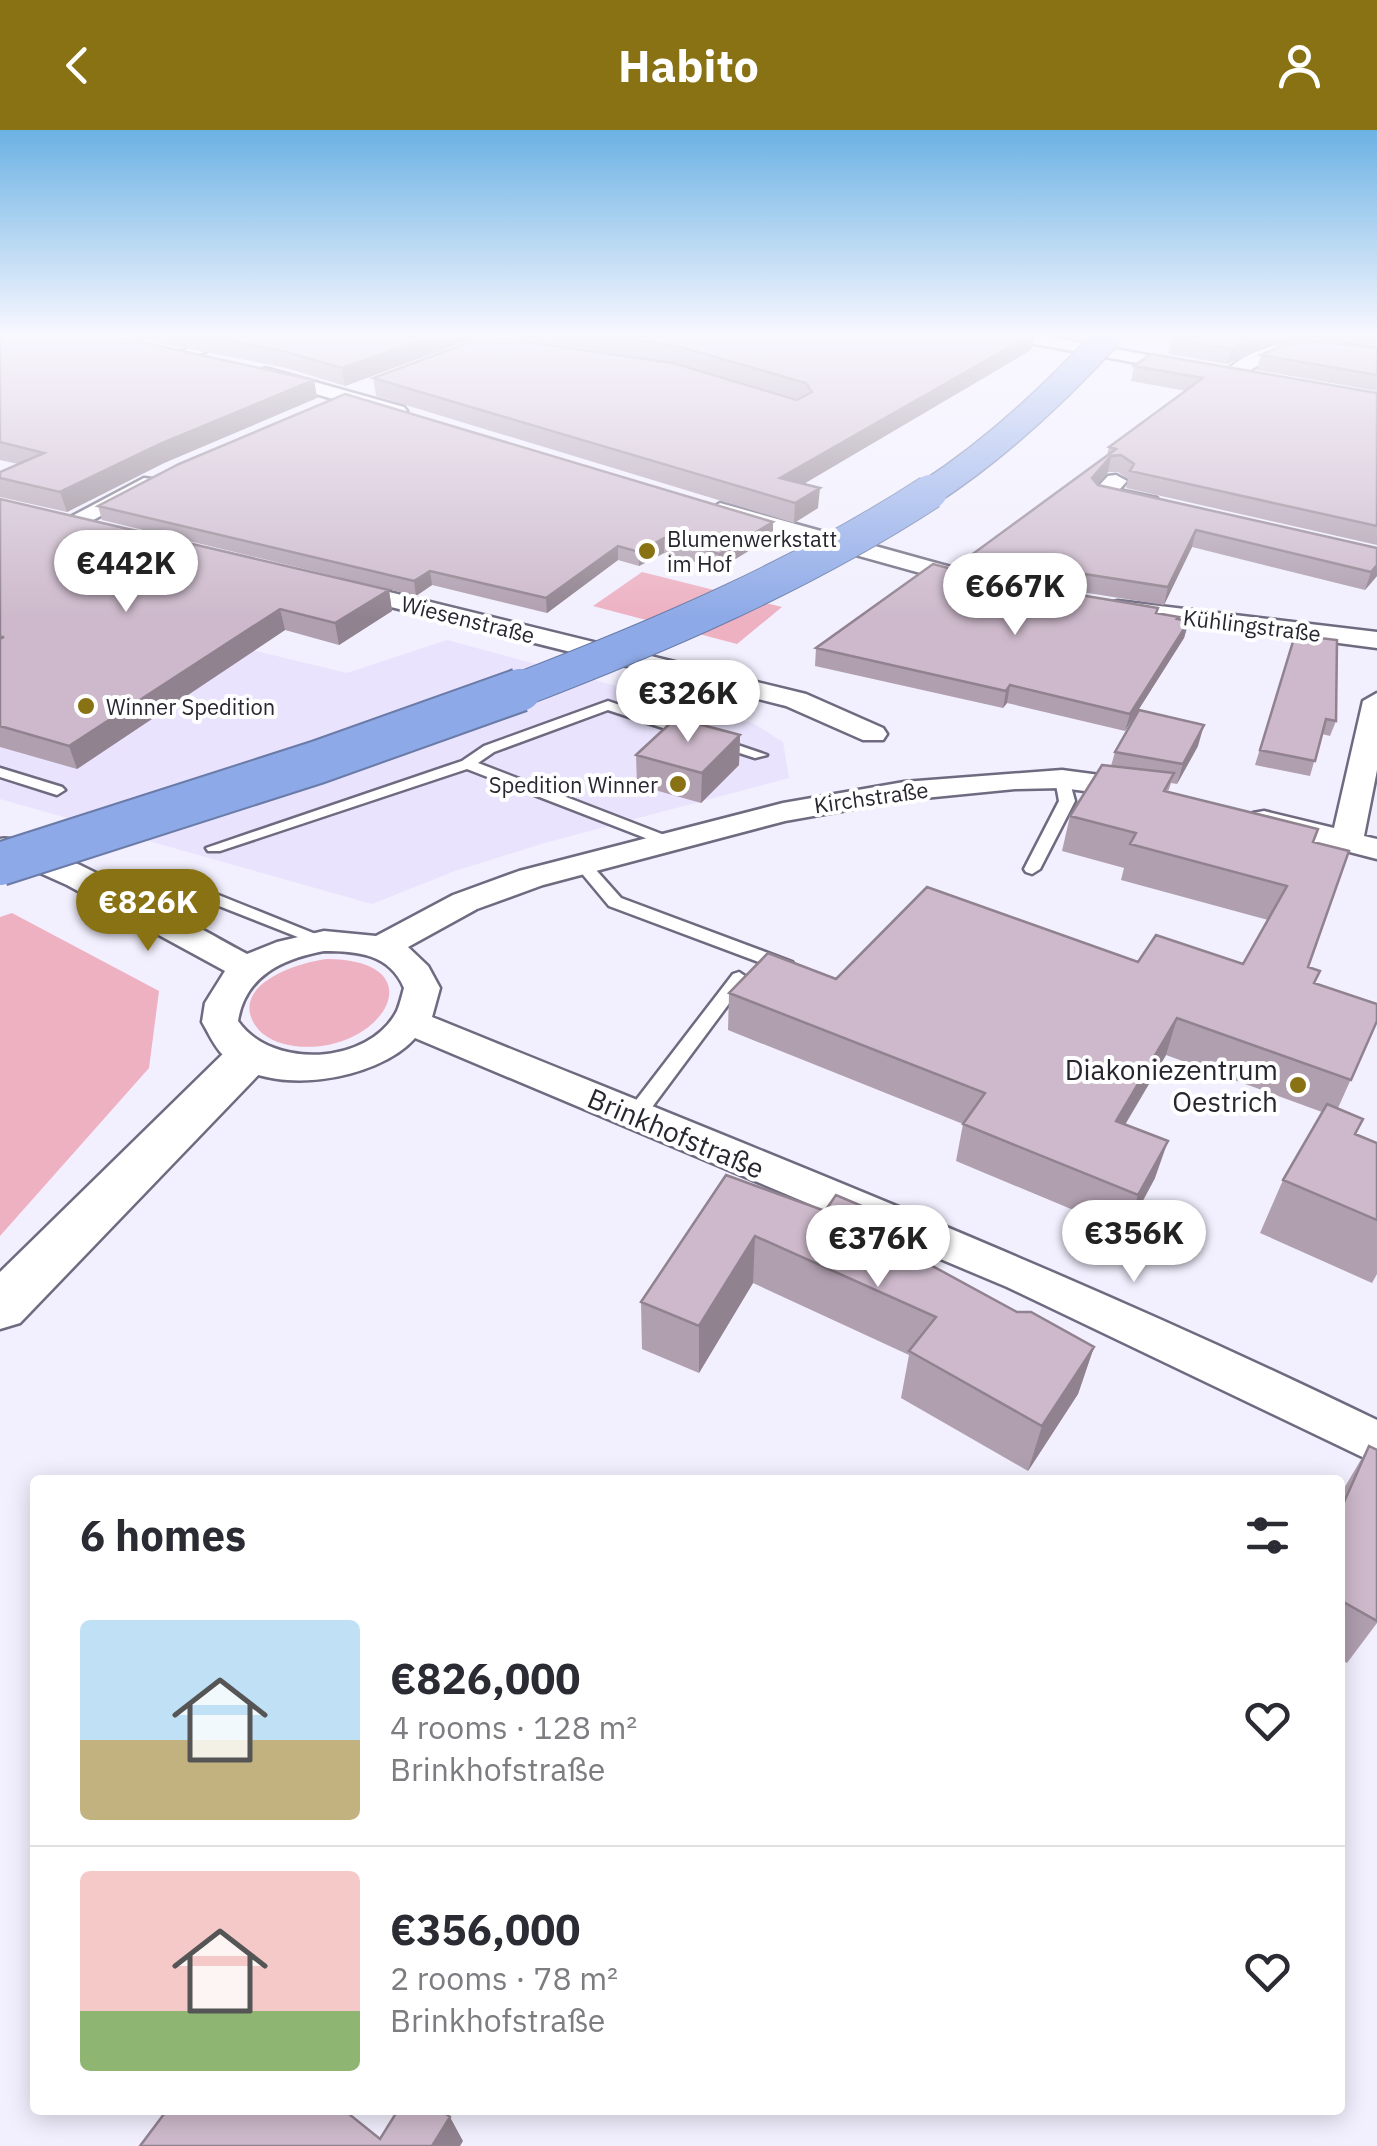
<!DOCTYPE html>
<meta charset="utf-8">
<style>
:root{--surface:#fff;--page:#f7f7f7;--text:#2b2b33;--muted:#7c7c81;--line:#e1e1e2;--accent:#887214}
body{margin:0;font-family:"IBM Plex Sans",sans-serif;background:var(--page);color:var(--text);height:100vh;display:flex;flex-direction:column;font-size:38px;white-space:nowrap}
*{box-sizing:border-box;margin:0}
p{font-size:32px;color:var(--muted)}
.icon{flex:none;width:55px;height:55px;fill:none;stroke:currentColor;stroke-width:2;stroke-linecap:round;stroke-linejoin:round}
.map{position:relative;flex:1;overflow:hidden}
.panel{position:absolute;left:30px;top:1345px;width:1315px;height:640px;display:flex;flex-direction:column;background:var(--surface);border-radius:10px;box-shadow:0 5px 25px #0003}
.panel>*{flex:none}
.price{position:absolute;translate:-50% -85px;padding:0 22px;border-radius:35px;background:#fff;color:#222;font-size:32px;line-height:65px;filter:drop-shadow(0 2px 5px #0008)}
.price::after{content:'';position:absolute;left:50%;top:60px;width:30px;height:22px;margin-left:-15px;background:inherit;clip-path:polygon(0 0,100% 0,50% 100%)}
.price.on{background:var(--accent);color:#fff}
ul{padding:0;list-style:none}
li{display:flex;align-items:center;gap:30px;height:250px;padding:0 50px}
li+li{border-top:2px solid var(--line)}
li span{display:grid;place-items:center;flex:none;width:280px;height:200px;border-radius:10px;color:#555}
li>.icon{margin-inline-start:auto}
span .icon{width:120px;height:120px;fill:#fffc;stroke-width:1}
li b{font-size:42px}
h2{display:flex;justify-content:space-between;align-items:center;height:120px;padding:0 50px;font-size:42px}
header{display:flex;justify-content:space-between;align-items:center;height:130px;padding:0 50px;background:var(--accent);color:#fff;font-size:45px;font-weight:700}
.map>svg:first-child{display:block}
</style>
<header><svg class="icon" aria-label="back" viewBox="0 0 24 24"><path d="M15 5l-7 7 7 7"/></svg>Habito<svg class="icon" aria-label="person" viewBox="0 0 24 24"><circle cx="12" cy="8" r="4"/><path d="M4 21q1-7 8-7t8 7"/></svg></header>
<div class="map">
<svg width="1377" height="2016" viewBox="0 0 1377 2016">
<rect width="100%" height="100%" fill="#f2effe"/>
<path fill="#eae3fd" d="M 0,459 L 347,543 L 447,510 L 753,593 L 783,612 L 789,648 L 548,712 L 455,741 L 372,774 L 0,669 Z"/>
<path fill="#edb1c2" d="M 642,442 L 782,477 L 737,514 L 593,476 Z
M 12,783 L 159,861 L 149,938 L 0,1106 L 0,787 Z
M 327,829 C 440,830 381,927 294,916 C 280,914 263,908 255,895 C 229,854 300,832 327,829 Z"/>
<g fill="none" stroke-linecap="round" stroke-linejoin="round">
<g stroke="#6f6a7f" stroke-width="5">
<path id="service" d="M 608,571 L 767,625 L 755,628 L 608,580 L 494,622 L 478,633 L 672,708 L 674,711 L 666,716 L 467,639 L 220,721 L 208,721 L 206,718 L 462,631 L 484,616 Z
M 0,638 L 62,657 L 65,660 L 57,665 L 0,647 Z
M 1062,645 L 1069,649 L 1075,671 L 1040,739 L 1032,744 L 1026,742 L 1024,739 L 1059,671 L 1055,649 Z
M 582,729 L 588,731 L 621,768 L 792,832 L 795,836 L 786,841 L 780,840 L 609,776 L 574,734 Z
M 83,743 L 171,746 L 333,811 L 324,816 L 318,815 L 163,754 L 77,751 L 75,748 Z
M 739,842 L 748,848 L 641,992 L 627,992 L 624,987 L 627,982 L 733,844 Z"/>
</g>
<g stroke="#6f6a7f" stroke-width="5">
<path id="minor" d="M 220,206 L 245,206 L 187,229 L 175,229 L 172,225 Z
M 1010,206 L 1045,206 L 1196,234 L 1205,239 L 1196,244 L 1019,211 Z
M 1318,210 L 1377,219 L 1377,229 C 1320,220 1286,213 1237,249 L 1231,251 L 1222,245 C 1246,219 1283,211 1318,210 Z
M 265,238 L 404,277 L 407,281 L 397,287 L 259,248 L 256,244 Z
M 1116,345 L 1127,351 L 1119,360 L 1157,368 L 1160,373 L 1157,378 L 1149,380 L 1095,368 L 1092,363 L 1108,346 Z
M 144,348 L 152,349 L 155,354 L 152,359 L 76,399 L 68,401 L 57,394 Z
M 720,373 L 987,447 L 990,452 L 978,459 L 712,385 L 709,380 Z
M 340,450 L 806,564 L 883,598 L 887,604 L 883,610 L 863,610 L 786,576 L 331,462 L 328,457 Z
M 1118,471 L 1377,502 L 1377,518 L 1109,483 L 1106,478 L 1109,473 Z
M 1377,563 L 1377,640 L 1364,706 L 1377,709 L 1377,729 L 1253,697 L 1249,690 L 1253,683 L 1264,681 L 1334,698 L 1363,571 Z
M 1062,640 L 1145,651 L 1156,654 L 1160,660 L 1156,666 L 1145,669 L 1062,658 L 1015,659 L 904,670 L 785,691 L 543,755 L 477,779 L 408,817 L 428,836 L 440,858 L 432,887 C 749,1016 1068,1140 1377,1290 L 1377,1334 L 1007,1157 L 415,908 C 377,951 267,969 223,925 C 214,916 208,902 202,892 L 205,873 L 225,841 L 67,755 L 0,725 L 0,709 C 34,701 207,803 247,824 L 277,812 L 324,801 L 376,806 L 453,765 L 519,741 L 783,673 L 904,652 ZM 324,821 C 357,821 390,824 404,858 C 402,865 400,874 397,881 C 369,935 272,940 238,891 C 245,846 282,829 324,821 Z"/>
</g>
<g stroke="#6f6a7f" stroke-width="5">
<path id="tertiary" d="M 249,910 L 266,915 L 273,926 L 266,937 L 20,1193 L 0,1199 L 0,1142 L 232,915 Z"/>
</g>
<use href="#service" fill="#fff" fill-rule="evenodd"/>
<use href="#minor" fill="#fff" fill-rule="evenodd"/>
<use href="#tertiary" fill="#fff" fill-rule="evenodd"/>
<g stroke="#6a7ba7" stroke-width="29" stroke-linecap="butt">
<path id="motorway-bridge-far2" d="M 927,364 C 995,320 1053,266 1108,206"/>
</g>
<g stroke="#6a7ba7" stroke-width="36" stroke-linecap="butt">
<path id="motorway-bridge-far1" d="M 514,562 C 658,507 801,446 930,362"/>
</g>
<g stroke="#6a7ba7" stroke-width="46" stroke-linecap="butt">
<path id="motorway-bridge" d="M 0,734 L 318,632 L 520,560"/>
</g>
<use href="#motorway-bridge-far2" stroke="#8da9e7" stroke-width="26"/>
<use href="#motorway-bridge-far1" stroke="#8da9e7" stroke-width="34"/>
<use href="#motorway-bridge" stroke="#8da9e7" stroke-width="42"/>
</g>
<path fill="#b09faf" d="M 0,206 L 314,250 L 317,268 L 164,333 L 67,382 L 0,367 L 0,342 L 18,334 L 0,330 Z
M 123,206 L 480,206 L 345,256 L 286,238 Z
M 514,206 L 1034,206 L 1031,220 L 803,354 L 818,378 L 794,393 L 376,266 L 373,248 L 798,269 L 677,233 L 515,208 Z
M 1177,206 L 1377,206 L 1377,215 L 1299,209 L 1262,216 L 1227,234 L 1169,224 L 1172,209 Z
M 1377,218 L 1377,261 L 1257,240 L 1261,225 Z
M 1134,236 L 1377,263 L 1377,415 L 1126,358 L 1128,349 L 1118,342 L 1108,342 L 1097,355 L 1377,418 L 1377,446 L 1365,460 L 1192,417 L 1164,475 L 1043,456 L 972,440 L 974,423 L 1107,325 L 1109,317 L 1186,261 L 1131,251 Z
M 0,369 L 389,460 L 392,481 L 339,515 L 285,500 L 77,639 L 0,617 Z
M 98,376 L 773,392 L 773,406 L 719,439 L 664,423 L 639,436 L 618,430 L 547,483 L 432,455 L 416,466 L 102,390 Z
M 997,451 L 1158,478 L 1157,483 L 1178,490 L 1189,491 L 1184,508 L 1125,601 L 1007,573 L 1003,578 L 815,536 L 816,518 Z
M 1295,505 L 1336,591 L 1330,606 L 1322,604 L 1310,646 L 1255,635 Z
M 740,605 L 739,635 L 701,673 L 637,655 L 636,625 Z
M 1198,616 L 1177,654 L 1171,653 L 1168,662 L 1313,712 L 1308,837 L 1315,853 L 1377,891 L 1338,978 L 1363,989 L 1356,1004 L 1377,1013 L 1377,1144 L 1372,1153 L 1260,1103 L 1283,1050 L 1322,982 L 1166,925 L 1125,995 L 1155,1048 L 1126,1102 L 956,1031 L 963,994 L 728,900 L 729,863 L 836,849 L 1138,832 L 1243,834 L 1268,790 L 1121,750 L 1124,738 L 1062,721 L 1070,686 L 1111,636 L 1115,622 Z
M 726,1045 L 825,1081 L 940,1109 L 934,1136 L 1017,1182 L 1094,1217 L 1078,1264 L 1028,1341 L 901,1268 L 909,1225 L 753,1153 L 699,1243 L 642,1219 L 641,1172 Z
M 1369,1316 L 1377,1320 L 1377,1493 L 1347,1533 L 1340,1529 L 1340,1365 Z"/>
<path fill="#90828e" d="M 432,206 L 480,206 L 345,256 L 342,238 Z
M 1029,206 L 1034,206 L 1031,220 L 780,368 L 780,348 Z
M 1258,206 L 1300,206 L 1299,209 L 1262,216 L 1227,234 L 1231,219 Z
M 314,250 L 317,268 L 164,333 L 67,382 L 60,362 L 160,314 Z
M 1111,326 L 1108,342 L 1089,365 L 1092,348 Z
M 820,358 L 818,378 L 794,393 L 795,373 Z
M 773,392 L 773,406 L 719,439 L 719,424 Z
M 1196,400 L 1192,417 L 1164,475 L 1168,457 Z
M 664,408 L 664,423 L 639,436 L 639,422 Z
M 618,416 L 618,430 L 547,483 L 546,468 Z
M 1377,435 L 1377,446 L 1365,460 L 1371,442 Z
M 430,441 L 432,455 L 416,466 L 414,451 Z
M 389,460 L 392,481 L 339,515 L 335,493 Z
M 280,479 L 285,500 L 77,639 L 69,616 Z
M 1189,491 L 1184,508 L 1125,601 L 1130,584 Z
M 1010,555 L 1007,573 L 1003,578 L 1006,561 Z
M 1204,595 L 1198,616 L 1177,654 L 1183,634 Z
M 740,605 L 739,635 L 701,673 L 702,643 Z
M 1177,888 L 1166,925 L 1105,1028 L 1116,991 Z
M 1168,1011 L 1155,1048 L 1126,1102 L 1138,1065 Z
M 755,1106 L 753,1153 L 699,1243 L 699,1196 Z
M 940,1109 L 930,1156 L 925,1132 Z
M 1094,1217 L 1078,1264 L 1028,1341 L 1042,1296 Z
M 450,1987 L 463,2011 L 460,2016 L 432,2016 Z"/>
<path fill="#cdb9cb" stroke="#90828e" stroke-width="2.5" d="M 0,206 L 114,206 L 314,250 L 160,314 L 60,362 L 0,348 L 0,342 L 44,323 L 0,312 Z
M 204,206 L 432,206 L 342,238 L 283,221 Z
M 486,206 L 673,233 L 797,270 L 812,262 L 806,253 L 677,216 L 607,206 L 1029,206 L 780,348 L 820,358 L 795,373 L 373,248 Z
M 1177,206 L 1258,206 L 1231,219 L 1172,209 Z
M 1314,211 L 1377,218 L 1377,245 L 1261,225 L 1283,215 Z
M 1151,224 L 1377,263 L 1377,396 L 1130,341 L 1134,334 L 1121,325 L 1111,326 L 1092,348 L 1098,355 L 1377,418 L 1377,435 L 1371,442 L 1196,400 L 1168,457 L 1046,438 L 974,423 L 1116,319 L 1109,317 L 1203,248 L 1134,236 Z
M 345,264 L 773,392 L 719,424 L 664,408 L 639,422 L 618,416 L 546,468 L 430,441 L 414,451 L 98,376 L 179,334 Z
M 0,369 L 389,460 L 335,493 L 280,479 L 69,616 L 0,596 L 0,509 L 4,507 L 0,507 Z
M 933,434 L 997,451 L 1158,478 L 1156,483 L 1179,487 L 1177,489 L 1189,491 L 1130,584 L 1010,555 L 1006,561 L 816,518 Z
M 1295,505 L 1337,510 L 1336,591 L 1326,589 L 1315,631 L 1260,620 Z
M 1139,580 L 1204,595 L 1183,634 L 1115,622 Z
M 676,588 L 740,605 L 702,643 L 636,625 Z
M 1102,635 L 1174,643 L 1164,661 L 1318,699 L 1313,712 L 1349,721 L 1308,837 L 1320,841 L 1314,853 L 1377,874 L 1377,891 L 1351,950 L 1177,888 L 1116,991 L 1168,1011 L 1138,1065 L 963,994 L 985,963 L 729,863 L 768,823 L 836,849 L 927,757 L 1138,832 L 1156,805 L 1243,834 L 1287,756 L 1130,714 L 1136,703 L 1070,686 Z
M 1327,974 L 1363,989 L 1355,1004 L 1377,1013 L 1377,1090 L 1283,1050 Z
M 726,1045 L 825,1081 L 836,1065 L 940,1109 L 925,1132 L 1017,1182 L 1031,1182 L 1094,1217 L 1042,1296 L 909,1221 L 936,1187 L 755,1106 L 699,1196 L 641,1172 Z
M 1369,1316 L 1377,1320 L 1377,1491 L 1340,1470 L 1340,1381 Z
M 167,1980 L 344,1980 L 380,2009 L 398,1980 L 441,1980 L 450,1987 L 432,2016 L 140,2016 Z"/>
<linearGradient id="sky" x2="0" y2="1"><stop stop-color="#6bb2e4"/><stop offset="0.42" stop-color="#f9f8ff"/><stop offset="1" stop-color="#f9f8ff" stop-opacity="0"/></linearGradient>
<rect width="1377" height="488" fill="url(#sky)"/>
<g fill="#887214" stroke="#fff" stroke-width="4">
<circle cx="647" cy="421" r="10"/>
<circle cx="86" cy="576" r="10"/>
<circle cx="678" cy="654" r="10"/>
<circle cx="1298" cy="955" r="10"/>
</g>
<g text-anchor="middle" dominant-baseline="central" stroke-width="8" stroke-linejoin="round" paint-order="stroke">
<g font-size="22" fill="#28262f" stroke="#fff" text-anchor="start">
<text x="667" y="408">Blumenwerkstatt<tspan x="667" dy="25">im Hof</tspan></text>
<text x="106" y="576">Winner Spedition</text>
<text x="658" y="654" text-anchor="end">Spedition Winner</text>
</g>
<g font-size="22" fill="#28262f" stroke="#fff">
<text transform="translate(468 489) rotate(14)">Wiesenstraße</text>
<text transform="translate(1252 495) rotate(7)">Kühlingstraße</text>
<text transform="translate(871 667) rotate(-8)">Kirchstraße</text>
</g>
<g font-size="28" fill="#28262f" stroke="#fff" text-anchor="end">
<text x="1278" y="939">Diakoniezentrum<tspan x="1278" dy="32">Oestrich</tspan></text>
</g>
<g font-size="28" fill="#28262f" stroke="#fff">
<text transform="translate(676 1003) rotate(23)">Brinkhofstraße</text>
</g>
</g>
</svg>
<b class="price" style="left:126px;top:485px">€442K</b>
<b class="price" style="left:1015px;top:508px">€667K</b>
<b class="price" style="left:688px;top:615px">€326K</b>
<b class="price on" style="left:148px;top:824px">€826K</b>
<b class="price" style="left:1134px;top:1155px">€356K</b>
<b class="price" style="left:878px;top:1160px">€376K</b>
<section class="panel">
<h2>6 homes<svg class="icon" aria-label="filters" viewBox="0 0 24 24"><path d="M4 7h16M4 17h16"/><circle cx="9" cy="7" r="2"/><circle cx="15" cy="17" r="2"/></svg></h2>
<ul>
<li><span style="background:linear-gradient(#bfe0f5 60%,#c2b280 0)"><svg class="icon" aria-label="home" viewBox="0 0 24 24"><path d="M3 11l9-7 9 7M6 9v11h12V9"/></svg></span><div><b>€826,000</b><p>4 rooms · 128 m²</p><p>Brinkhofstraße</p></div><svg class="icon" aria-label="heart" viewBox="0 0 24 24"><path d="M12 20l-8-8c-3-5 5-10 8-4 3-6 11-1 8 4z"/></svg></li>
<li><span style="background:linear-gradient(#f6c9c9 70%,#8fb573 0)"><svg class="icon" aria-label="home" viewBox="0 0 24 24"><path d="M3 11l9-7 9 7M6 9v11h12V9"/></svg></span><div><b>€356,000</b><p>2 rooms · 78 m²</p><p>Brinkhofstraße</p></div><svg class="icon" aria-label="heart" viewBox="0 0 24 24"><path d="M12 20l-8-8c-3-5 5-10 8-4 3-6 11-1 8 4z"/></svg></li>
</ul>
</section>
</div>
